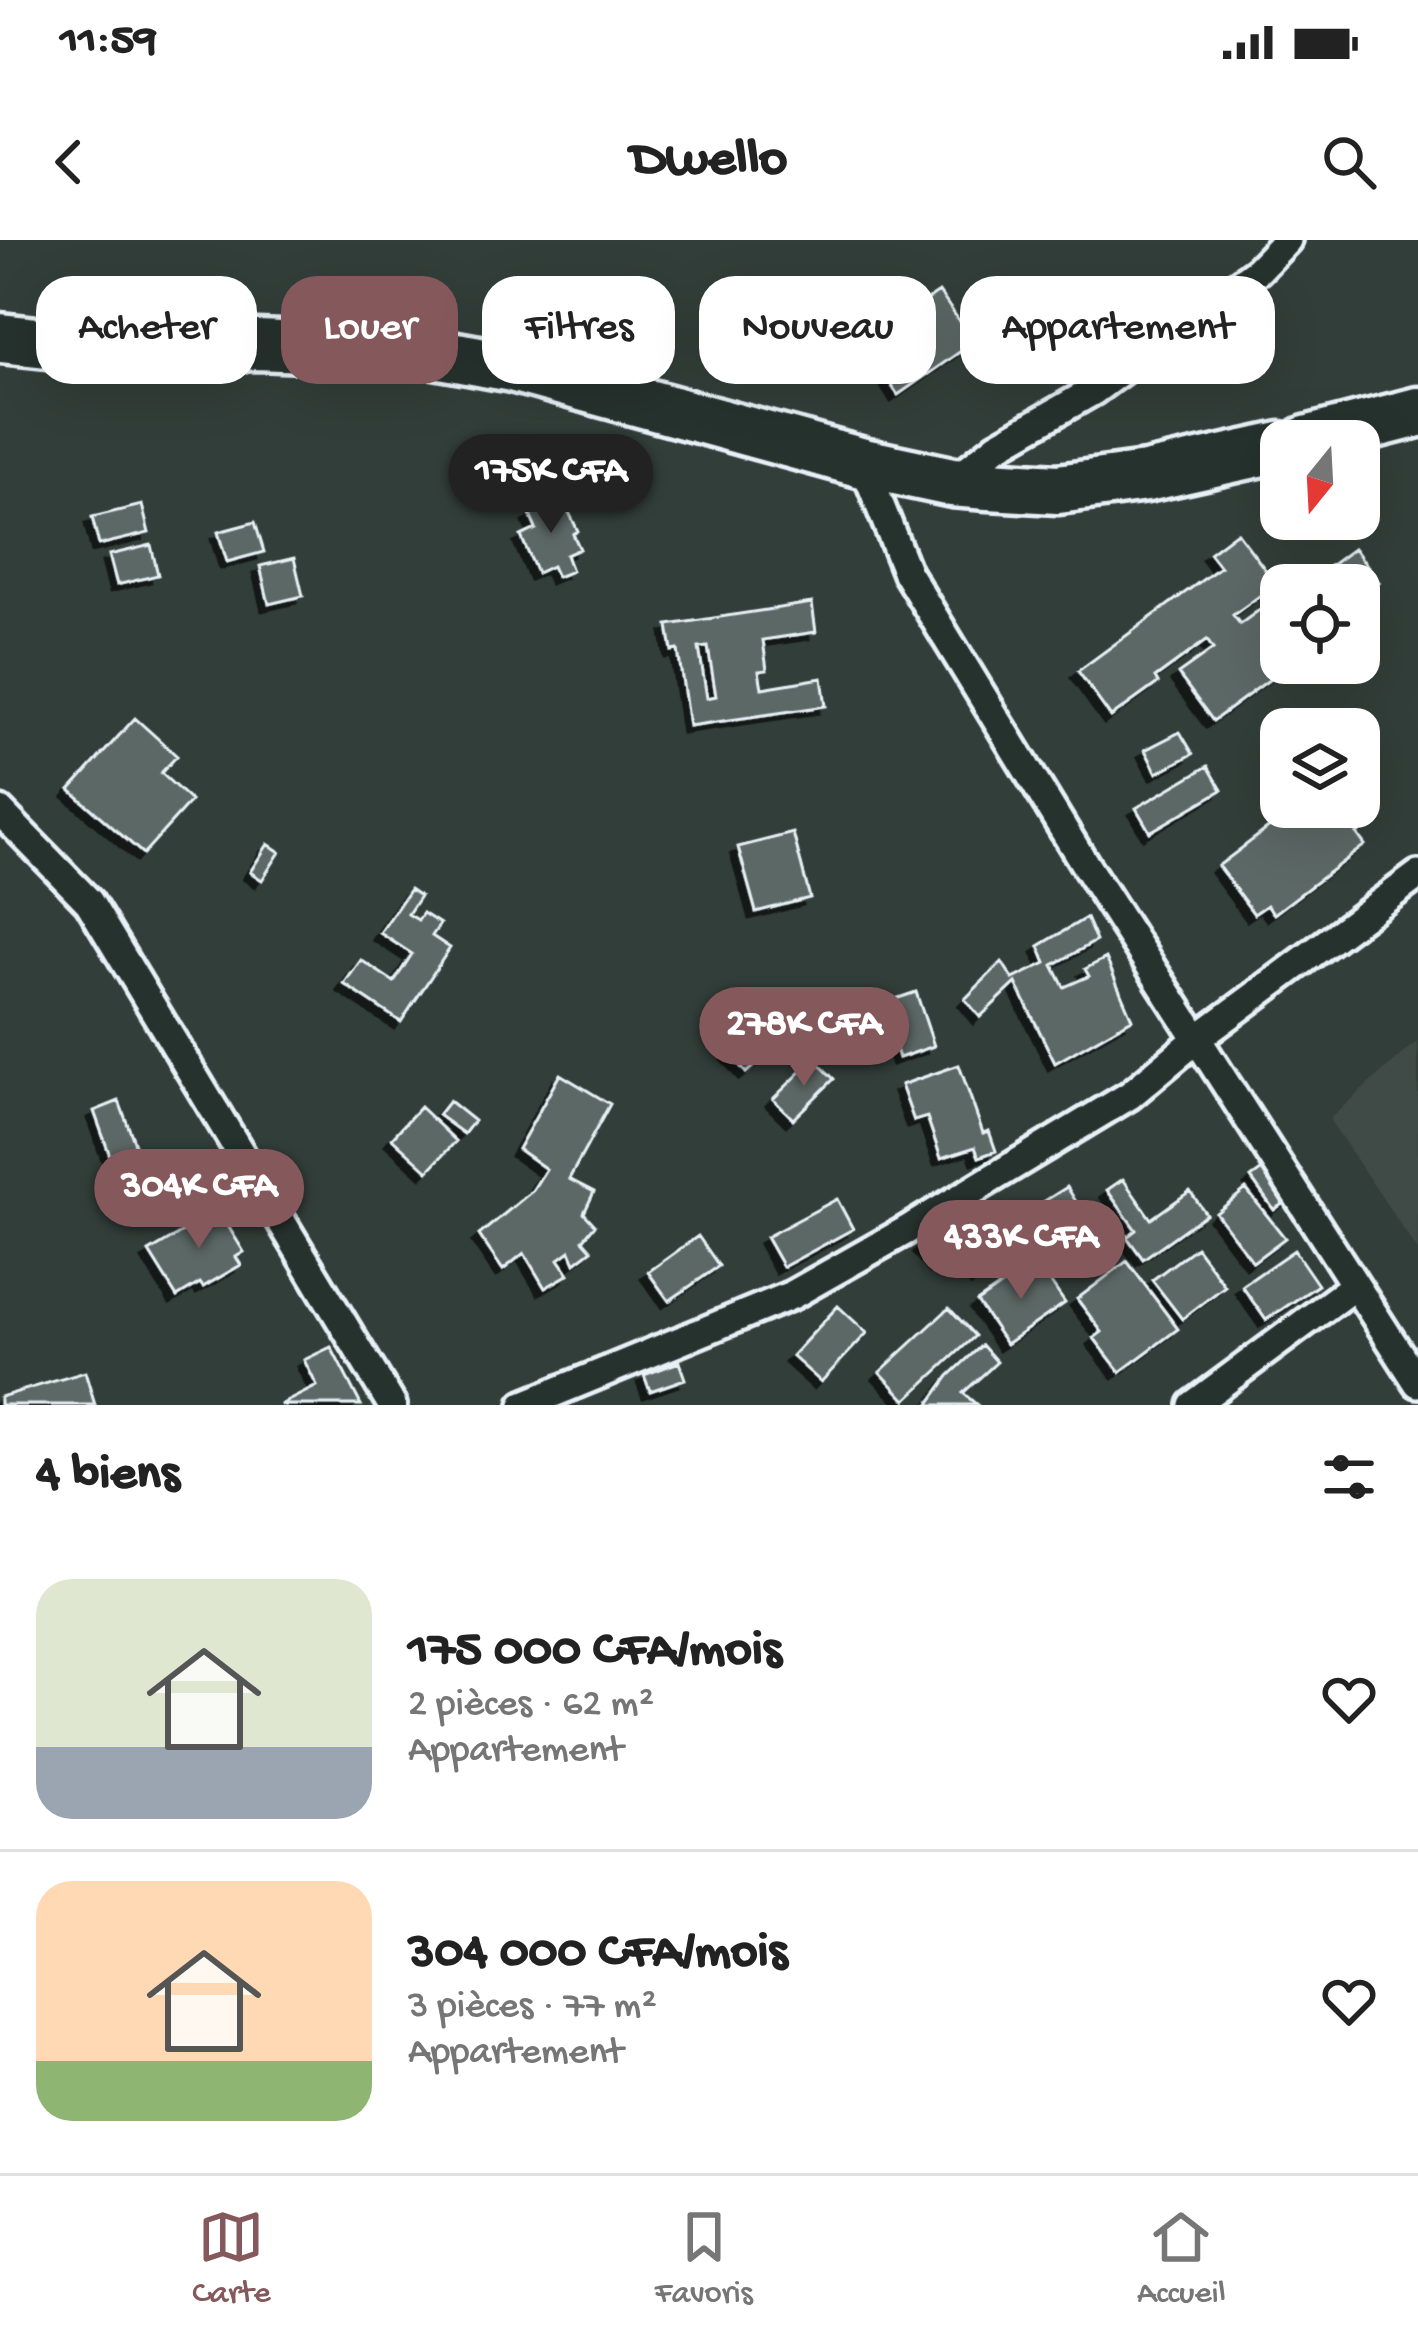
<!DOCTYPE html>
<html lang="fr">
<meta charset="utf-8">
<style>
:root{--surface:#fff;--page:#f2f2f2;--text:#222;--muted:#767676;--line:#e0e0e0;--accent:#85585c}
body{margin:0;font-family:"Gochi Hand",sans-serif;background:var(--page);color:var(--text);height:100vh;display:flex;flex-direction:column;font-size:45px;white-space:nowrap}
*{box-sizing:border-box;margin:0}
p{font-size:39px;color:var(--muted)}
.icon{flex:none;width:66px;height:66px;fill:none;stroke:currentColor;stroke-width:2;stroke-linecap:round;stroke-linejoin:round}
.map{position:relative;height:1165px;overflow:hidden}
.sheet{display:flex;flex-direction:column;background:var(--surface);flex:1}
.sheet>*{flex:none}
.top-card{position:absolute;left:36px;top:36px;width:1347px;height:108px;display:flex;gap:24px}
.needle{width:78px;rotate:198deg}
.tools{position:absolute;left:1260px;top:180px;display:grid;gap:24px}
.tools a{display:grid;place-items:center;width:120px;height:120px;border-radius:24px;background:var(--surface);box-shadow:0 12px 48px #0002;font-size:60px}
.price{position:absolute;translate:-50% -102px;padding:0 27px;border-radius:42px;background:var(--accent);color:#fff;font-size:39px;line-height:78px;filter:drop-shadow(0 3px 6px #0008)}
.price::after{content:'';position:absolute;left:50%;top:72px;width:36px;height:27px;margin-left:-18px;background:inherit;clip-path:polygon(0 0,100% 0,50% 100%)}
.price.selected{background:#222;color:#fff}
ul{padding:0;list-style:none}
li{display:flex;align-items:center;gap:36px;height:300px;padding:0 36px}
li+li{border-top:3px solid var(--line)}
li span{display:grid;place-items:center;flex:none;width:336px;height:240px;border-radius:36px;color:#555}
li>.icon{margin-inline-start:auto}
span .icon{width:144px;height:144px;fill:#fffc;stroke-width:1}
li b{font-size:51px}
h2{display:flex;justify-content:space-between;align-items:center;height:144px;padding:0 36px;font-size:51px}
.tag{padding:0 42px;border-radius:36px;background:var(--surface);box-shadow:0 12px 48px #0002;font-size:42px;line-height:108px}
.tag.selected{background:var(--accent);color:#fff}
.status{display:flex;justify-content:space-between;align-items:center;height:84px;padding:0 60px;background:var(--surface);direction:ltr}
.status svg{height:33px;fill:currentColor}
header{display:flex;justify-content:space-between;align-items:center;height:156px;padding:0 36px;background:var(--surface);font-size:54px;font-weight:800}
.tab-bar{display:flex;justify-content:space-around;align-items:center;height:168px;border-top:3px solid var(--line);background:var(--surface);font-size:33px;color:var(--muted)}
.tab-bar a{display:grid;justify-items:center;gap:6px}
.tab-bar .selected{color:var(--accent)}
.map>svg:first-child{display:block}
</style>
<div class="status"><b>11:59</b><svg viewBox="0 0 49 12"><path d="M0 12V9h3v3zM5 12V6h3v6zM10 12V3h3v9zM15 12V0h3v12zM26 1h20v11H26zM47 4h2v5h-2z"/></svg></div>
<header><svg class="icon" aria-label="back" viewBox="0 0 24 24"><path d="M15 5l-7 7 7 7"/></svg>Dwello<svg class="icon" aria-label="search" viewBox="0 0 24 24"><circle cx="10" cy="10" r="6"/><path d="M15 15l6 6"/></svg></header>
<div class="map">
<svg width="1418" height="1165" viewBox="0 0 1418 1165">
<defs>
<filter id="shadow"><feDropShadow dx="-7" dy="7" stdDeviation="0" flood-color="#0009"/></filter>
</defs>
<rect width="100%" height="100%" fill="#323e39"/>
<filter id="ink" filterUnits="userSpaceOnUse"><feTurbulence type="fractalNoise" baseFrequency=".00833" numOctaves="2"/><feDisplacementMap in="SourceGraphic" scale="24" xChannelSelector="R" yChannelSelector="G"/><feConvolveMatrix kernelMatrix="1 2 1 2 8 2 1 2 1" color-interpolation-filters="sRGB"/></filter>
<g filter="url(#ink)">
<path fill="#3f4b46" d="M 1418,801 L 1418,1011 L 1329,879 Z"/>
<path fill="#5c6865" stroke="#e8f1f8" stroke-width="3" fill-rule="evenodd" filter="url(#shadow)" d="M 939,52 L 974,102 L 898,155 L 863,104 Z
M 548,248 L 559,272 L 567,268 L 578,291 L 573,294 L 580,309 L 566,315 L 572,331 L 557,337 L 552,326 L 537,333 L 521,296 L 536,289 L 530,275 L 537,272 L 530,256 Z
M 142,265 L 149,293 L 99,305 L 92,277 Z
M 255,282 L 264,312 L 227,322 L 218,292 Z
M 1237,292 L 1276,344 L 1233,375 L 1240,384 L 1281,354 L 1281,423 L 1292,423 L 1213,481 L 1178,434 L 1213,409 L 1207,400 L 1155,438 L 1158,443 L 1111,477 L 1078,431 L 1220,327 L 1209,313 Z
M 151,305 L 158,335 L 117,345 L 109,315 Z
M 1354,308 L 1379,342 L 1359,356 L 1359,345 L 1294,345 L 1316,329 L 1319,334 Z
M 294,318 L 303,356 L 269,364 L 260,326 Z
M 812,363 L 816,392 L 763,400 L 767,430 L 759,431 L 762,448 L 822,438 L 826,466 L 689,486 L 678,410 L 672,411 L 668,385 ZM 708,407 L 716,456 L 707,458 L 699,408 Z
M 135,478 L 177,516 L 161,533 L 191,561 L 143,614 L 70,550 Z
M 1180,492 L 1193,514 L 1157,533 L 1145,510 Z
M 1208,526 L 1222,550 L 1150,592 L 1136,568 Z
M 1359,558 L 1375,580 L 1357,594 L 1365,605 L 1274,674 L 1267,665 L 1254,674 L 1218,626 L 1296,567 L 1359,567 Z
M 793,593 L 810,658 L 756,672 L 738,607 Z
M 268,604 L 280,612 L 262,640 L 250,632 Z
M 410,649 L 420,656 L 408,674 L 418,680 L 423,673 L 440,684 L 432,696 L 450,708 L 401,782 L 344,744 L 361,720 L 394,742 L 412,714 L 380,693 Z
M 1086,678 L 1096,701 L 1053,725 L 1064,747 L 1089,736 L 1085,729 L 1106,718 L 1132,779 L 1055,823 L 1016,743 L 980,777 L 965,759 L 1002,722 L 1013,739 L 1046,723 L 1039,706 Z
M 916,752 L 934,806 L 899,818 L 881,764 Z
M 775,763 L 797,789 L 746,833 L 723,806 Z
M 814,819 L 834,839 L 793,879 L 773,859 Z
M 959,825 L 983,893 L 989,891 L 996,911 L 979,917 L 975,907 L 941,918 L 927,877 L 914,881 L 901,845 Z
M 560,834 L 610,864 L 569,939 L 594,952 L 584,973 L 595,985 L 583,1000 L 592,1010 L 575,1023 L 570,1011 L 559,1019 L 569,1034 L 545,1048 L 524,1013 L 503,1030 L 479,995 L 532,951 L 546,929 L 518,909 Z
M 119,861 L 143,926 L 153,922 L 163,950 L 127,963 L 94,871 Z
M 449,861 L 474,881 L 464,894 L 438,875 Z
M 420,867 L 456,901 L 428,931 L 392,898 Z
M 1265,928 L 1288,960 L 1274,970 L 1251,938 Z
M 1123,939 L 1151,979 L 1190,951 L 1206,974 L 1143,1019 L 1127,997 L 1136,990 L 1107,950 Z
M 1067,947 L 1095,992 L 1048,1021 L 1019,977 Z
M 1246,949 L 1285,998 L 1253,1022 L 1216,973 Z
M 837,959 L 853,989 L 783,1027 L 766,997 Z
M 212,960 L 244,1012 L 236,1017 L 241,1025 L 203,1047 L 200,1043 L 177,1057 L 149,1012 L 191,987 L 185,976 Z
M 996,969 L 1023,1003 L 978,1039 L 956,1011 L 937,1026 L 920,1006 L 937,993 L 948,1007 Z
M 698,996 L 719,1026 L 669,1061 L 648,1032 Z
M 1196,1007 L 1225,1046 L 1182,1079 L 1152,1040 Z
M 1294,1010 L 1318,1045 L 1266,1080 L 1242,1046 Z
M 1036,1021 L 1065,1063 L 1006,1104 L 977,1062 Z
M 1127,1021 L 1178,1089 L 1120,1132 L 1094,1098 L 1102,1092 L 1077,1059 Z
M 838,1066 L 867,1093 L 821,1142 L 792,1116 Z
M 949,1068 L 975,1096 L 906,1160 L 880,1132 Z
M 982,1105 L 997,1122 L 963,1153 L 977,1165 L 928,1165 L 949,1136 Z
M 331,1107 L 361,1165 L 280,1165 L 317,1146 L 304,1120 Z
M 679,1122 L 685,1139 L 650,1151 L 644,1135 Z
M 85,1132 L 95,1165 L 0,1165 L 0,1157 Z"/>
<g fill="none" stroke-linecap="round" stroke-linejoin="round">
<g stroke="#e8f1f8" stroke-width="36">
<path id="street" d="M 863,223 L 907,333 L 1086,626 L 1418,1143
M 952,242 L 997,206 L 1093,151 L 1258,30 L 1287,0
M 0,571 L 89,662 L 392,1165
M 524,1165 L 792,1055 L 907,990 L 1130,855 L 1197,799 L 1418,635
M 1193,1165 L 1354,1046"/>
</g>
<g stroke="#e8f1f8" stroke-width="57">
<path id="highway" d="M 0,98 L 94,108 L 257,105 L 429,112 L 512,127 L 863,223 L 952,242 L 988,245 L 1058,249 L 1146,237 L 1281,207
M 1306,201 L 1418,172"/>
</g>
<use href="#street" stroke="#26332d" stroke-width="27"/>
<use href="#highway" stroke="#26332d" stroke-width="48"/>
</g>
</g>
</svg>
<div class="tools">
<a><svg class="needle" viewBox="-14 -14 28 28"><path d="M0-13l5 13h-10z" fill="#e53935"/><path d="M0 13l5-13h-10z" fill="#767676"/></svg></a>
<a><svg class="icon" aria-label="locate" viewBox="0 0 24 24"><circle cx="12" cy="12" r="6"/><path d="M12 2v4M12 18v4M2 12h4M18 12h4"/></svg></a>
<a><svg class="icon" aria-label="layers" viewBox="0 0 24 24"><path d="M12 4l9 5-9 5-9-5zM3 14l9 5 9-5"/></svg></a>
</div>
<b class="price selected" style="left:551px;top:296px">175K CFA</b>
<b class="price" style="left:804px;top:849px">278K CFA</b>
<b class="price" style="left:199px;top:1011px">304K CFA</b>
<b class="price" style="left:1021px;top:1062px">433K CFA</b>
<div class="top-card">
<a class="tag">Acheter</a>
<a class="tag selected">Louer</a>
<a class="tag">Filtres</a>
<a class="tag">Nouveau</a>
<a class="tag">Appartement</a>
</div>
</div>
<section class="sheet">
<h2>4 biens<svg class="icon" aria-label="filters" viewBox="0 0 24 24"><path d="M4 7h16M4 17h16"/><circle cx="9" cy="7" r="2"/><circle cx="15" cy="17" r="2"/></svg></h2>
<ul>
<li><span style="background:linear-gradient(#dfe7d0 70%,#9aa5b1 0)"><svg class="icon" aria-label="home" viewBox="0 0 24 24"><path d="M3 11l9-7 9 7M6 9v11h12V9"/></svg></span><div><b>175 000 CFA/mois</b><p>2 pièces · 62 m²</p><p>Appartement</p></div><svg class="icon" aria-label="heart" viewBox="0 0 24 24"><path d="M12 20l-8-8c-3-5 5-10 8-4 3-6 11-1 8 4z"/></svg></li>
<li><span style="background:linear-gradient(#ffd9b3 75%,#8fb573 0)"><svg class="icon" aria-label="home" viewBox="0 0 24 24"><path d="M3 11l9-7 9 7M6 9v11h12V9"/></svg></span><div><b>304 000 CFA/mois</b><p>3 pièces · 77 m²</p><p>Appartement</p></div><svg class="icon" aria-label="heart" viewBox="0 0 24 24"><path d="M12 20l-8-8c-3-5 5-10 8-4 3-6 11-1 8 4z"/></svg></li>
</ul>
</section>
<nav class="tab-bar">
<a class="selected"><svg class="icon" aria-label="map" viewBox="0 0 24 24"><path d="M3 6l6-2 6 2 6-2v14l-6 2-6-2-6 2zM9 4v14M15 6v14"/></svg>Carte</a>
<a><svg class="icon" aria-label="saved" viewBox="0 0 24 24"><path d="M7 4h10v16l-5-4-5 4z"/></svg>Favoris</a>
<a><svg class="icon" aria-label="home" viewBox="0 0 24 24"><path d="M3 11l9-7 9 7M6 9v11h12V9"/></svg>Accueil</a>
</nav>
